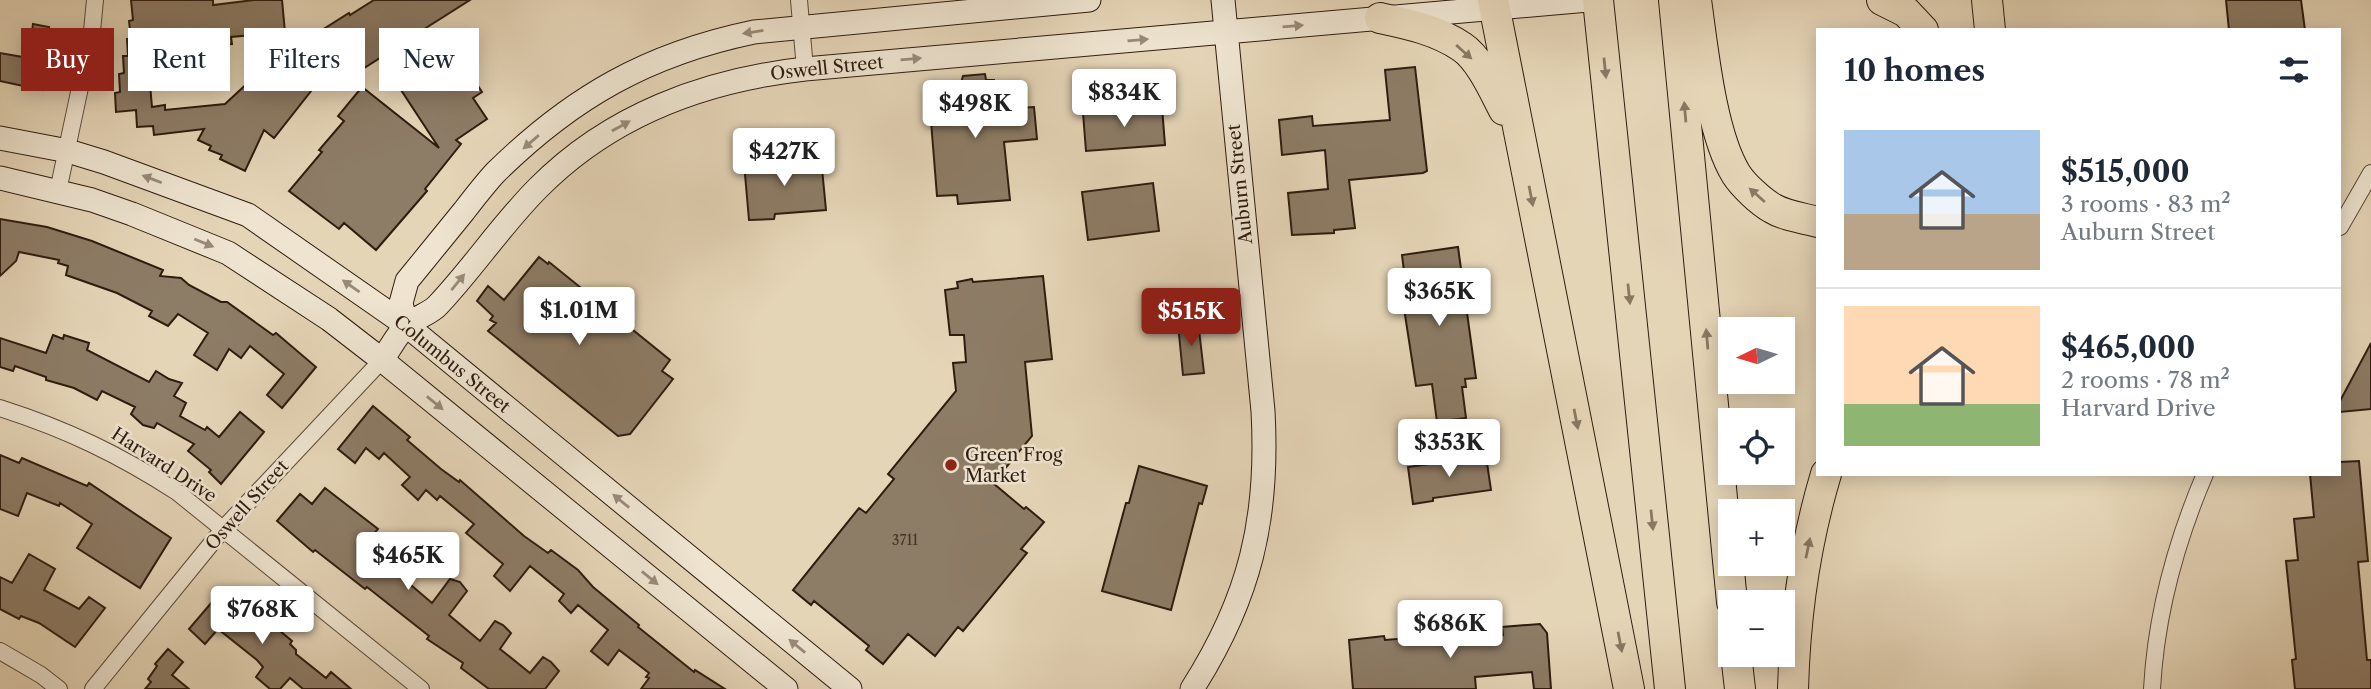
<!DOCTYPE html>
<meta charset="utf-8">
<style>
:root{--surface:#fff;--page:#f2f2f3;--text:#1f2937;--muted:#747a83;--line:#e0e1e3;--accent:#8f2418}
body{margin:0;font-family:"Libre Caslon Text",serif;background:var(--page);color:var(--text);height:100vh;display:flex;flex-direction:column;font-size:26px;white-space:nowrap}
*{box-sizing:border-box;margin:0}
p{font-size:23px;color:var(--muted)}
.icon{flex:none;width:38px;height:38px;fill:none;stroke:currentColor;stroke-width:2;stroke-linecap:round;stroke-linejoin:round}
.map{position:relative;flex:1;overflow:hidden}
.sheet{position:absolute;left:1816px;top:28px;width:525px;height:448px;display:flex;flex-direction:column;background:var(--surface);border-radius:0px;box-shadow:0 4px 18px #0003}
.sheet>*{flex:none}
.banner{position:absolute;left:21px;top:28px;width:665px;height:63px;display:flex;gap:14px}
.needle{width:46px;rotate:265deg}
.buttons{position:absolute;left:1718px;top:317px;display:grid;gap:14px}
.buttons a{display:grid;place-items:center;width:77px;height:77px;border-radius:0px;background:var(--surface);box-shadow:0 4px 18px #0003;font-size:35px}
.price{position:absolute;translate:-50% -60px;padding:0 16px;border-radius:7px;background:#fff;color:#222;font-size:23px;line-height:46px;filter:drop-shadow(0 2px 4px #0008)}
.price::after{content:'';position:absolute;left:50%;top:42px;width:21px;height:16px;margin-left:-10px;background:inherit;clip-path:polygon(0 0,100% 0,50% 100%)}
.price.selected{background:var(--accent);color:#fff}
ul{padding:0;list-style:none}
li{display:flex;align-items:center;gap:21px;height:175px;padding:0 28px}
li+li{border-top:2px solid var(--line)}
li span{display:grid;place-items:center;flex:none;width:196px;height:140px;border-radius:0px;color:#555}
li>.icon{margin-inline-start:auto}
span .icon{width:84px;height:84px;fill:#fffc;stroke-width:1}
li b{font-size:30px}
h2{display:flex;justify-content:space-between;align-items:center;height:84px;padding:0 28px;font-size:30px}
.tag{padding:0 24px;border-radius:0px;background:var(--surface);box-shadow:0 4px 18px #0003;font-size:24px;line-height:63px}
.tag.selected{background:var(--accent);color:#fff}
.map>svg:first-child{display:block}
</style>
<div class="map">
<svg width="2371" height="689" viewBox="0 0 2371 689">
<rect width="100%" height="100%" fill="#e5d5b7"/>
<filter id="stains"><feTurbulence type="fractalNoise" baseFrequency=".00286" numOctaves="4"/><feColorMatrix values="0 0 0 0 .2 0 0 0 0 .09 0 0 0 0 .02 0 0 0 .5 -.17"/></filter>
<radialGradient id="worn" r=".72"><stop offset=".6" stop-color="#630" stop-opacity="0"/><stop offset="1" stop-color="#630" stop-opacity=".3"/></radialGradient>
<path fill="#8d7c66" stroke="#2e1c0f" stroke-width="2" d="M 131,0 L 213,0 L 213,5 L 254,0 L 282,0 L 285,32 L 231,37 L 232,44 L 213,45 L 212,34 L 157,38 L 158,55 L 152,55 L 154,73 L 149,73 L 152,107 L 165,105 L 165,110 L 225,104 L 252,79 L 251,76 L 269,58 L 267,53 L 286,37 L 287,52 L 349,13 L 350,15 L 374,0 L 470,0 L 418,33 L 434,58 L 461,40 L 476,63 L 467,69 L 482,92 L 473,98 L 487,119 L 456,140 L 461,144 L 425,189 L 427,191 L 376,250 L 344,223 L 339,229 L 289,191 L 322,152 L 319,150 L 344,121 L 338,116 L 362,87 L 439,148 L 380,58 L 355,74 L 341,53 L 274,138 L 264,130 L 245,171 L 220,159 L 222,155 L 209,150 L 211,146 L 198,140 L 204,129 L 154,135 L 153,126 L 137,127 L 136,110 L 116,112 L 115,93 L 120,92 L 119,74 L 124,73 L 123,56 L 128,56 L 127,39 L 131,39 L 129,21 L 133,20 Z
M 2226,0 L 2301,0 L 2305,30 L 2229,30 Z
M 33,24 L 49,27 L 46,45 L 50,46 L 42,90 L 0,81 L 0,53 L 23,57 L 27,41 L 31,42 Z
M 1415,67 L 1427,171 L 1423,173 L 1349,180 L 1355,228 L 1334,230 L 1334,233 L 1292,235 L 1288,193 L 1328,189 L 1325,150 L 1282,155 L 1279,120 L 1312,116 L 1313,126 L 1390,120 L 1385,70 Z
M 985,74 L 986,80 L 994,80 L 997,109 L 1034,107 L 1037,139 L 1004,142 L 1010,200 L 958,204 L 957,195 L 937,196 L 931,121 L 937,121 L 935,86 L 961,83 L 963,76 Z
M 1162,107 L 1165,145 L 1086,151 L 1083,113 Z
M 821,158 L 826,210 L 775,214 L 774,219 L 749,220 L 744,163 Z
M 1153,183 L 1159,231 L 1088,240 L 1082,192 Z
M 0,219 L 47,227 L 92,241 L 163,270 L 160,276 L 181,278 L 189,285 L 221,302 L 227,302 L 273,335 L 276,333 L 316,367 L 282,408 L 267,395 L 284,374 L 250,346 L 241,358 L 229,349 L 217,370 L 194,355 L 208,333 L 178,314 L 168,326 L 149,316 L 152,311 L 117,293 L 66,275 L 68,266 L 58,263 L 59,260 L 19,252 L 16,261 L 0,276 Z
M 1458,247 L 1476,378 L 1465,379 L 1466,387 L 1462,387 L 1466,418 L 1437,422 L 1432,384 L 1416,386 L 1403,302 L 1405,302 L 1402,279 L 1405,279 L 1402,255 Z
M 539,257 L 548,264 L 549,262 L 670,360 L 662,371 L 673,379 L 630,434 L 618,436 L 488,331 L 496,323 L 490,320 L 493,316 L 477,301 L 488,286 L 504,300 Z
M 1043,276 L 1052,359 L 1025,362 L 1032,436 L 993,483 L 1024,509 L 1026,507 L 1044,522 L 1021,549 L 1027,553 L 963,631 L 958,627 L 935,656 L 908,634 L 883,664 L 866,650 L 869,646 L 814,601 L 811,605 L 793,590 L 859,508 L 866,513 L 894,479 L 888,474 L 956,391 L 953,363 L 966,362 L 964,335 L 950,335 L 945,290 L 958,288 L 957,282 L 972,279 L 973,282 Z
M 1198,321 L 1204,373 L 1183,375 L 1178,324 Z
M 53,335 L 63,339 L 64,335 L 89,343 L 87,350 L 149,382 L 156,371 L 169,379 L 182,383 L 174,396 L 186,403 L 180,416 L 205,430 L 207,427 L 219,437 L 240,412 L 264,432 L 221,484 L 209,472 L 211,470 L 188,451 L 194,444 L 157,423 L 154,428 L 143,425 L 131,414 L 135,407 L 102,391 L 97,400 L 74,388 L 46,380 L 46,377 L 15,366 L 13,371 L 0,367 L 0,338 L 46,353 Z
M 2371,343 L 2371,409 L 2340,412 L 2340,401 Z
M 373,406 L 410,437 L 407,440 L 441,469 L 459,482 L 460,480 L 524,536 L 548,553 L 551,550 L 578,570 L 593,587 L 639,625 L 638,627 L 694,672 L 695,670 L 725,689 L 641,689 L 649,678 L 646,677 L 649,673 L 619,650 L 608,665 L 591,651 L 608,630 L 578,605 L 571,613 L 559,601 L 564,594 L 530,566 L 510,591 L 494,576 L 503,564 L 466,533 L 474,524 L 440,496 L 437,500 L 426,490 L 418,500 L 402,485 L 410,477 L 384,453 L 379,459 L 366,448 L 355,463 L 338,449 Z
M 0,455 L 19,463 L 22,458 L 87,486 L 89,483 L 171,538 L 140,588 L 77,548 L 92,524 L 60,503 L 59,506 L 27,493 L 18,516 L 0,509 Z
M 1486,456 L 1491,490 L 1433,498 L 1433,501 L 1413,504 L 1408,467 Z
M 2359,461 L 2368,561 L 2358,562 L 2367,660 L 2371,660 L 2371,689 L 2295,689 L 2292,660 L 2296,659 L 2286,561 L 2298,560 L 2294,519 L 2314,517 L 2310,474 L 2340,474 L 2340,462 Z
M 1139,466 L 1207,486 L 1202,504 L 1199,503 L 1171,610 L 1102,591 L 1126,503 L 1129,503 Z
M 325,488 L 378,529 L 365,544 L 391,566 L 407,547 L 422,561 L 405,580 L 432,603 L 450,579 L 460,582 L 467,591 L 449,615 L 480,641 L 495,621 L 503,625 L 511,633 L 500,649 L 530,673 L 543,657 L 551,662 L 559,671 L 545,689 L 489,689 L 461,668 L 463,663 L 427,639 L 429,636 L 367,587 L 365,589 L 315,550 L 313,552 L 277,521 L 300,494 L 312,504 Z
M 29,554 L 55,569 L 44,590 L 79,609 L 89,597 L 105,608 L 75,647 L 39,623 L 21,616 L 19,619 L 0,609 L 0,577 L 12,583 Z
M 218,595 L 234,610 L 244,601 L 292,641 L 290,644 L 296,650 L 296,654 L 326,678 L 331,672 L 351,689 L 303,689 L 290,678 L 280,689 L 270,689 L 256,677 L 263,667 L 257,660 L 218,629 L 205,644 L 189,629 Z
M 1540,624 L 1547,633 L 1551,689 L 1534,689 L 1532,672 L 1475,677 L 1476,689 L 1353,689 L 1349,640 L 1384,636 L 1385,640 L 1472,633 L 1472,638 L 1503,635 L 1502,627 Z
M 168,649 L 183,662 L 172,675 L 189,689 L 145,689 L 151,682 L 148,679 L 157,666 L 155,664 Z"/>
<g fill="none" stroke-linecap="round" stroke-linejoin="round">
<g stroke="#5c4a39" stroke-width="18">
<path id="street" d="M 799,0 L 805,69
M 58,191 L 92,31 L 95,0
M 2340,227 L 2371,173
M 0,408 C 66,429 120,455 177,492 L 421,689
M 0,651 L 41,675 L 59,689
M 93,689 L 224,528 L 382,360
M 2152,689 C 2156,615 2176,542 2205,474"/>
</g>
<g stroke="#2e1c0f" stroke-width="25">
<path id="secondary" d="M 0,138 L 68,151 L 104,162 L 248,215 L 406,325 L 850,689
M 0,178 L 92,200 L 132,214 L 228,253 L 329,319 L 382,360 L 786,689
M 406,325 L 401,303 L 407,281 C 426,258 445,234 464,211 C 474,198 484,185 495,173 C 572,97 648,54 754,32 L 1089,0
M 382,360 C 390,349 397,334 407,325 C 416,317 430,314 438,305 C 473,268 502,224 538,188 C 610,115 706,80 805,69 L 1588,0
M 1192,689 C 1250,598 1269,519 1263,411 L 1223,0"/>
</g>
<g stroke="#2e1c0f" stroke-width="32">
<path id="highway" d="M 1493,0 L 1629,689
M 1598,0 L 1670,689
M 1674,0 L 1732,602
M 1696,0 C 1703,49 1711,133 1736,174 C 1743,185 1760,201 1772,208 C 1785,216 1803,218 1818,222
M 1882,0 L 1906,12 L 1923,30
M 1987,0 L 1990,30
M 1380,18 C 1408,24 1437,30 1462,47 C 1480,59 1494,91 1504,110
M 1736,654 L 1740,689
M 1793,689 C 1795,616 1805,544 1826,474"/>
</g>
<use href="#street" stroke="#eee4d0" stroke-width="16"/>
<use href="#secondary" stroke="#eee4d0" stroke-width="23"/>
<use href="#highway" stroke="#e5d5b7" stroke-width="30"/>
</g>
<defs><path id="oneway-solid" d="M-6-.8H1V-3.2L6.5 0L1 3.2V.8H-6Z" transform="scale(1.75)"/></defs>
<g fill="#988a79">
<use href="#oneway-solid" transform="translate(1293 26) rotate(-5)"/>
<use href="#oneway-solid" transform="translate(753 32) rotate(171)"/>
<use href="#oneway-solid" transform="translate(1138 40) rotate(-5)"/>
<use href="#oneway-solid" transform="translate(911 59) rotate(-5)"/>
<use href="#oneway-solid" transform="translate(621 126) rotate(-29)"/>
<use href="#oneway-solid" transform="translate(531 142) rotate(139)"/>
<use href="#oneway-solid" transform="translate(152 179) rotate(-159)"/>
<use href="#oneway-solid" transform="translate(204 243) rotate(22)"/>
<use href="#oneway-solid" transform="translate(458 282) rotate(-51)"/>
<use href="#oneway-solid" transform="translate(351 286) rotate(-145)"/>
<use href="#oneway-solid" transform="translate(435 403) rotate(39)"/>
<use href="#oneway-solid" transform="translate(621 501) rotate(-141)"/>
<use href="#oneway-solid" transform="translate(650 578) rotate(39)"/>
<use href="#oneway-solid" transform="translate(797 646) rotate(-141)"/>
</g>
<g fill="#8a7863">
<use href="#oneway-solid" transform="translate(1464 52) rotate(42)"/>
<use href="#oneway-solid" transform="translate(1605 68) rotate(84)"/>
<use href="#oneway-solid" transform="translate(1685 112) rotate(-95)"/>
<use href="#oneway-solid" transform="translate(1757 195) rotate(-138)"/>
<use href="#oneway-solid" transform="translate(1531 196) rotate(79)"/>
<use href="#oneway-solid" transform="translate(1629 294) rotate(84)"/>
<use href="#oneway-solid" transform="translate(1707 339) rotate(-95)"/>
<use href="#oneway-solid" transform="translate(1576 419) rotate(79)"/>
<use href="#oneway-solid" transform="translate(1652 520) rotate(84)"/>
<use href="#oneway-solid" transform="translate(1808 548) rotate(-78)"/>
<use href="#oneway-solid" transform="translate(1620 642) rotate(79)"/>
</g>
<circle fill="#8f2418" stroke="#eee4d0" stroke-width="2.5" cx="951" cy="465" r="7"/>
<g text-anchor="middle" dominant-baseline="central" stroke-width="5" stroke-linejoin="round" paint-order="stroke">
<g font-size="14" fill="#463425">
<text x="905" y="540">3711</text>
</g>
<g font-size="18" fill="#2e1c0f" stroke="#eee4d0">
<text transform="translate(827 68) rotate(-6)">Oswell Street</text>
<text transform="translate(1240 184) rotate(-96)">Auburn Street</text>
<text transform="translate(452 364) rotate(39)">Columbus Street</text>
<text transform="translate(164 465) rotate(33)">Harvard Drive</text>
<text transform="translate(247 505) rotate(-48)">Oswell Street</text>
</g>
<g font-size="18" fill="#2e1c0f" stroke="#eee4d0" text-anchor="start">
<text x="965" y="455">Green Frog<tspan x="965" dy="21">Market</tspan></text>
</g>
</g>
<rect width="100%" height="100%" filter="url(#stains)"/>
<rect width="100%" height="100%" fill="url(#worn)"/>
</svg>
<div class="buttons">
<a><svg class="needle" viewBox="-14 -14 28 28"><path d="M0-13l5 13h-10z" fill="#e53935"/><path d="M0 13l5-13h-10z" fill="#747a83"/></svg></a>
<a><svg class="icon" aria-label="locate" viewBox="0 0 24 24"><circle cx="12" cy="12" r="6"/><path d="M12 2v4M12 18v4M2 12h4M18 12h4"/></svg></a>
<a>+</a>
<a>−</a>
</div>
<b class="price" style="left:1124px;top:129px">$834K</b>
<b class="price" style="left:975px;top:140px">$498K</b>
<b class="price" style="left:784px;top:188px">$427K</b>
<b class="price" style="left:1439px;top:328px">$365K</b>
<b class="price" style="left:579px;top:347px">$1.01M</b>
<b class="price selected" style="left:1191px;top:348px">$515K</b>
<b class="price" style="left:1449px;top:479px">$353K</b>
<b class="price" style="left:408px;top:592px">$465K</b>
<b class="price" style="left:262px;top:646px">$768K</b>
<b class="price" style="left:1450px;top:660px">$686K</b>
<div class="banner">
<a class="tag selected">Buy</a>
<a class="tag">Rent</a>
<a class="tag">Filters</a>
<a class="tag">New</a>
</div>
<section class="sheet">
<h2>10 homes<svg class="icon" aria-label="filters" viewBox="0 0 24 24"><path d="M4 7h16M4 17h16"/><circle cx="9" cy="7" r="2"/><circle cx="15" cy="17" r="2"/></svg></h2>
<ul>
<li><span style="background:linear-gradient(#a9c7e8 60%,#b9a48a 0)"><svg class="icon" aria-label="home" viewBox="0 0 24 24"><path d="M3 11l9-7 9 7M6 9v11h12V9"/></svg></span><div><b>$515,000</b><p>3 rooms · 83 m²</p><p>Auburn Street</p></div></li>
<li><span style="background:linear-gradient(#ffd9b3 70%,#8fb573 0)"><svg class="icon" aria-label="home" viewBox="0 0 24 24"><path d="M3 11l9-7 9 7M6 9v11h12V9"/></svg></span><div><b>$465,000</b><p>2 rooms · 78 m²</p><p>Harvard Drive</p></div></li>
</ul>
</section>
</div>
